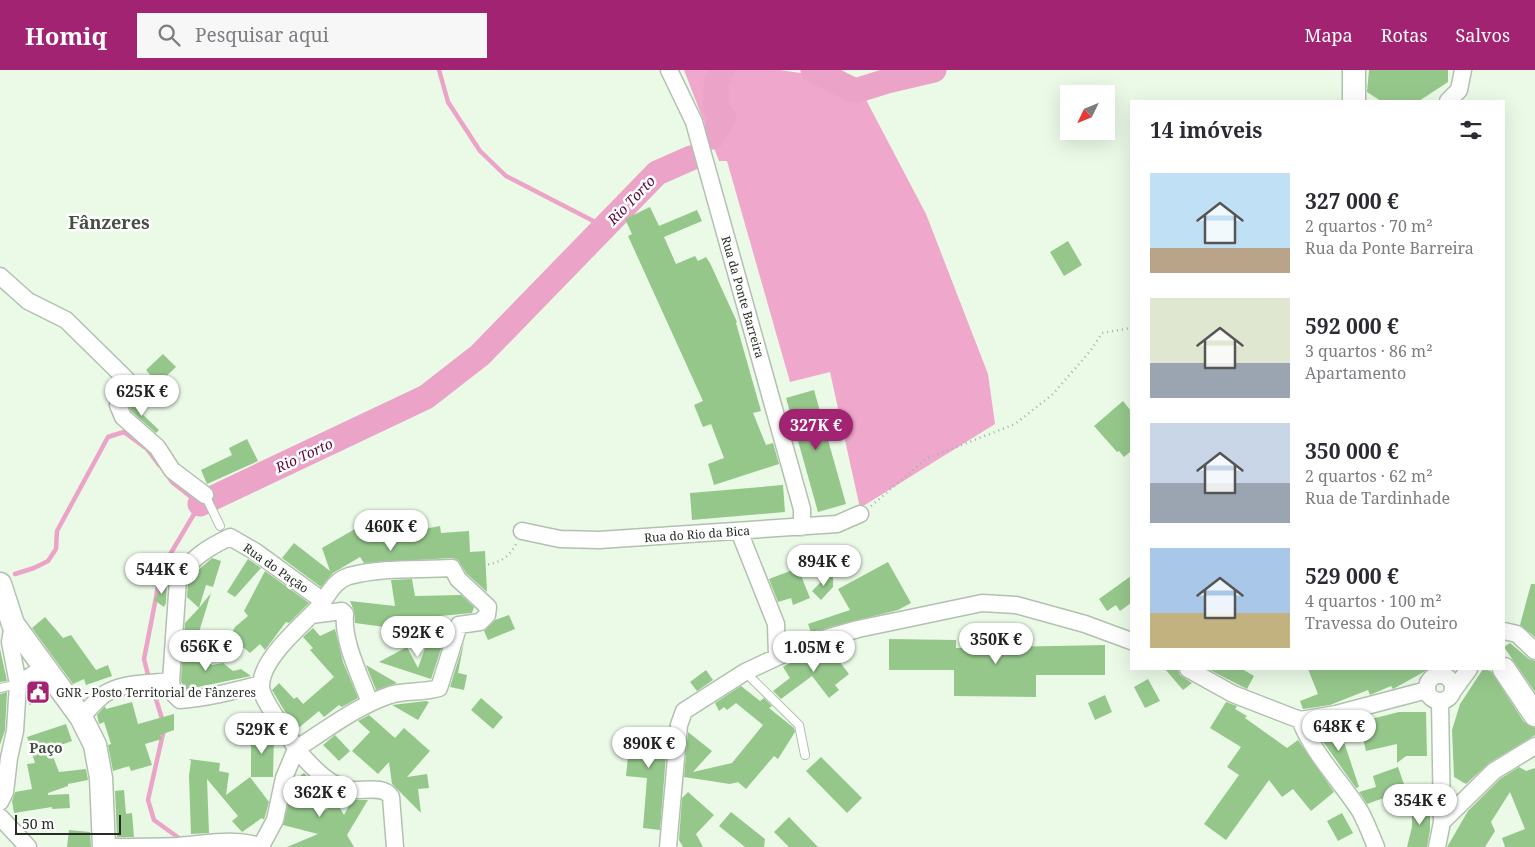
<!DOCTYPE html>
<html lang="pt">
<meta charset="utf-8">
<style>
:root{--surface:#fff;--page:#f7f7f7;--text:#2b2b33;--muted:#7c7c81;--accent:#a32373}
body{margin:0;font-family:"Noto Serif",serif;background:var(--page);color:var(--text);height:100vh;display:flex;flex-direction:column;font-size:19px;white-space:nowrap}
*{box-sizing:border-box;margin:0}
p{font-size:16px;color:var(--muted)}
.icon{flex:none;width:28px;height:28px;fill:none;stroke:currentColor;stroke-width:2;stroke-linecap:round;stroke-linejoin:round}
.map{position:relative;flex:1;overflow:hidden}
.panel{position:absolute;left:1130px;top:30px;width:375px;height:570px;display:flex;flex-direction:column;background:var(--surface);border-radius:0px;box-shadow:0 5px 20px #0002}
.panel>*{flex:none}
.needle{width:32px;rotate:227deg}
.fabs{position:absolute;left:1060px;top:15px;display:grid;gap:10px}
.fabs a{display:grid;place-items:center;width:55px;height:55px;border-radius:0px;background:var(--surface);box-shadow:0 5px 20px #0002;font-size:25px}
.scale{position:absolute;left:15px;bottom:12px;width:106px;box-sizing:border-box;padding-left:5px;border:2px solid #272d26;border-top:0;font-size:14px;line-height:18px;white-space:nowrap;color:#272d26;-webkit-text-stroke:4px #fff;paint-order:stroke}
.price{position:absolute;translate:-50% -42px;padding:0 11px;border-radius:18px;background:#fff;color:#222;font-size:16px;line-height:32px;filter:drop-shadow(0 1px 2px #0008)}
.price::after{content:'';position:absolute;left:50%;top:30px;width:15px;height:11px;margin-left:-8px;background:inherit;clip-path:polygon(0 0,100% 0,50% 100%)}
.price.active{background:var(--accent);color:#fff}
ul{padding:0;list-style:none}
li{display:flex;align-items:center;gap:15px;height:125px;padding:0 20px}
li span{display:grid;place-items:center;flex:none;width:140px;height:100px;border-radius:0px;color:#555}
li>.icon{margin-inline-start:auto}
span .icon{width:60px;height:60px;fill:#fffc;stroke-width:1}
li b{font-size:21px}
h2{display:flex;justify-content:space-between;align-items:center;height:60px;padding:0 20px;font-size:21px}
header{display:flex;align-items:center;gap:30px;box-sizing:border-box;height:70px;padding:0 25px;background:var(--accent);color:#fff}
header strong{font-size:24px}
nav{display:flex;gap:28px;margin-inline-start:auto;font-size:18px}
.search{width:350px;height:45px;background:var(--page);display:flex;align-items:center;gap:12px;box-sizing:border-box;padding:0 18px;border-radius:0px;color:var(--muted);font-size:19px}
.map>svg:first-child{display:block}
</style>
<header>
<strong>Homiq</strong>
<div class="search"><svg class="icon" aria-label="search" viewBox="0 0 24 24"><circle cx="10" cy="10" r="6"/><path d="M15 15l6 6"/></svg>Pesquisar aqui</div>
<nav><a>Mapa</a><a>Rotas</a><a>Salvos</a></nav>
</header>
<div class="map">
<svg width="1535" height="777" viewBox="0 0 1535 777">
<rect width="100%" height="100%" fill="#eafae7"/>
<path fill="#f0a7cc" d="M 684,0 L 779,0 L 830,7 L 859,28 L 864,26 L 926,144 L 988,304 L 995,354 L 860,438 L 830,302 L 790,312 L 727,91 L 719,91 Z"/>
<g fill="none" stroke-linecap="round" stroke-linejoin="round">
<path stroke="#eca3c8" stroke-width="4.5" d="M 439,0 L 448,32 L 480,81 L 506,106 L 605,157
M 15,504 L 34,498 L 48,491 L 56,479 L 57,461 L 108,367 L 124,362 L 147,379 L 159,395
M 149,609 L 144,589 L 160,507 L 165,493 L 200,434 L 172,412 L 166,403
M 152,616 L 163,652
M 164,659 L 148,730 L 154,750 L 183,771"/>
<path stroke="#eca3c8" stroke-width="25" d="M 813,0 L 855,21 L 887,11 L 934,0
M 712,67 L 724,47 L 716,39 L 716,12 L 722,0
M 200,434 L 426,327 L 480,285 L 657,103 L 691,88"/>
</g>
<path fill="#95c78b" d="M 1369,0 L 1448,0 L 1448,12 L 1419,31 L 1381,31 L 1367,22 Z
M 650,137 L 659,156 L 697,140 L 702,151 L 664,167 L 676,194 L 695,186 L 698,191 L 706,187 L 710,193 L 737,252 L 736,253 L 761,341 L 753,343 L 766,375 L 773,373 L 779,394 L 714,415 L 708,394 L 724,388 L 711,354 L 703,357 L 694,335 L 703,331 L 628,166 L 632,164 L 625,149 Z
M 1068,171 L 1082,195 L 1064,206 L 1050,182 Z
M 163,284 L 176,297 L 158,314 L 146,300 Z
M 814,320 L 846,434 L 818,442 L 786,328 Z
M 133,331 L 138,340 L 159,360 L 156,363 L 131,341 L 129,334 Z
M 1123,331 L 1131,341 L 1131,381 L 1124,387 L 1119,381 L 1117,382 L 1094,356 Z
M 247,369 L 258,391 L 207,414 L 201,400 L 232,385 L 229,378 Z
M 783,415 L 785,442 L 692,450 L 690,423 Z
M 367,451 L 370,469 L 440,456 L 441,463 L 469,461 L 470,482 L 485,481 L 487,522 L 466,503 L 458,490 L 452,488 L 364,493 L 360,487 L 333,503 L 321,517 L 282,488 L 294,473 L 330,501 L 322,478 L 355,459 L 354,454 Z
M 212,488 L 221,491 L 213,517 L 206,515 L 199,538 L 211,523 L 199,562 L 203,564 L 193,575 L 184,567 L 185,553 L 199,538 L 187,527 L 188,513 L 196,502 Z
M 248,489 L 261,498 L 235,527 L 227,522 Z
M 888,492 L 911,533 L 898,540 L 811,562 L 808,554 L 850,540 L 838,519 Z
M 798,498 L 810,528 L 793,535 L 791,528 L 778,532 L 769,509 Z
M 833,500 L 833,517 L 821,530 L 812,521 Z
M 265,501 L 309,533 L 289,553 L 286,552 L 265,580 L 260,574 L 250,583 L 230,566 L 235,557 L 248,546 L 244,541 Z
M 1131,506 L 1131,533 L 1120,541 L 1116,535 L 1107,541 L 1099,529 Z
M 167,508 L 166,533 L 164,537 L 154,530 Z
M 412,509 L 415,526 L 461,525 L 474,537 L 472,543 L 440,546 L 440,551 L 393,550 L 392,558 L 355,553 L 354,541 L 350,531 L 395,536 L 391,510 Z
M 1531,514 L 1535,514 L 1535,567 L 1520,555 Z
M 509,545 L 515,559 L 488,570 L 484,561 L 495,550 Z
M 45,547 L 63,568 L 71,565 L 96,600 L 108,595 L 112,606 L 86,615 L 84,609 L 73,614 L 32,558 Z
M 313,558 L 320,566 L 335,559 L 343,592 L 358,628 L 342,637 L 339,635 L 324,647 L 319,641 L 296,660 L 272,620 L 279,613 L 294,629 L 297,627 L 303,634 L 334,607 L 310,580 L 313,578 L 303,567 Z
M 430,564 L 445,567 L 431,609 L 379,592 L 407,577 L 418,598 Z
M 889,569 L 956,570 L 956,578 L 1105,575 L 1105,605 L 1036,605 L 1036,627 L 954,626 L 954,600 L 889,600 Z
M 464,572 L 458,603 L 467,605 L 464,620 L 450,617 Z
M 1510,573 L 1529,589 L 1535,591 L 1535,622 L 1504,577 Z
M 829,578 L 849,604 L 835,615 L 839,620 L 829,628 L 812,606 L 781,629 L 773,621 L 790,608 L 783,597 L 808,583 Z
M 0,579 L 7,611 L 0,612 Z
M 191,580 L 212,595 L 223,593 L 233,601 L 241,599 L 251,606 L 184,620 L 181,611 L 182,591 Z
M 366,595 L 397,613 L 376,620 Z
M 1165,599 L 1178,599 L 1180,605 L 1192,613 L 1183,620 Z
M 1208,599 L 1242,599 L 1254,606 L 1247,619 Z
M 1308,599 L 1429,599 L 1393,619 L 1391,616 L 1370,625 L 1368,620 L 1330,635 L 1303,639 L 1300,631 L 1318,624 Z
M 1483,599 L 1491,601 L 1524,652 L 1535,658 L 1535,665 L 1489,693 L 1466,714 L 1454,707 L 1452,660 L 1460,634 Z
M 706,600 L 713,610 L 697,621 L 690,612 Z
M 1148,609 L 1160,631 L 1145,638 L 1134,617 Z
M 38,613 L 40,613 L 50,627 L 29,635 L 28,620 Z
M 741,616 L 760,631 L 764,628 L 772,636 L 769,638 L 794,658 L 795,662 L 778,689 L 774,686 L 746,719 L 738,712 L 730,714 L 684,707 L 688,662 L 712,681 L 693,702 L 732,693 L 763,655 L 736,633 L 727,640 L 724,637 L 719,641 L 715,633 Z
M 7,622 L 5,660 L 0,675 L 0,624 Z
M 1105,625 L 1112,642 L 1095,650 L 1088,633 Z
M 481,628 L 503,647 L 493,659 L 471,640 Z
M 426,631 L 429,632 L 418,650 L 392,635 Z
M 132,632 L 138,654 L 174,644 L 174,660 L 160,665 L 162,669 L 145,674 L 152,695 L 131,701 L 129,696 L 113,701 L 108,675 L 111,674 L 104,652 L 99,654 L 97,645 L 105,636 L 106,639 Z
M 1226,632 L 1237,636 L 1235,639 L 1247,646 L 1245,648 L 1287,678 L 1298,670 L 1334,722 L 1311,741 L 1293,719 L 1282,727 L 1269,710 L 1226,770 L 1204,754 L 1239,705 L 1227,697 L 1241,677 L 1210,658 Z
M 1399,642 L 1426,642 L 1427,686 L 1406,686 L 1397,693 L 1397,674 L 1366,681 L 1359,652 Z
M 369,645 L 395,668 L 404,658 L 430,681 L 407,707 L 427,704 L 429,718 L 418,719 L 421,743 L 392,714 L 389,692 L 378,704 L 352,681 L 370,662 L 358,651 Z
M 66,654 L 72,671 L 50,679 L 59,702 L 86,699 L 88,710 L 68,714 L 68,716 L 48,723 L 48,725 L 69,724 L 70,738 L 52,739 L 52,737 L 14,743 L 12,731 L 15,722 L 32,719 L 27,694 L 35,693 L 27,667 Z
M 631,657 L 668,660 L 660,760 L 643,758 L 647,708 L 626,706 Z
M 1339,657 L 1359,717 L 1356,718 L 1317,663 Z
M 251,663 L 274,664 L 273,707 L 251,707 Z
M 335,665 L 350,681 L 339,691 L 323,675 Z
M 821,687 L 862,728 L 847,743 L 806,701 Z
M 189,689 L 220,693 L 219,701 L 229,703 L 226,725 L 250,707 L 269,732 L 264,750 L 262,748 L 242,762 L 232,751 L 238,746 L 207,709 L 209,763 L 191,764 L 189,706 L 191,691 Z
M 1398,697 L 1406,720 L 1367,734 L 1359,722 L 1376,717 L 1373,706 Z
M 1519,697 L 1526,701 L 1535,698 L 1535,777 L 1505,777 L 1502,768 L 1525,759 L 1510,722 L 1491,752 L 1495,761 L 1485,777 L 1447,777 L 1468,741 L 1500,709 Z
M 304,703 L 316,717 L 310,721 L 322,742 L 337,733 L 344,745 L 352,730 L 368,730 L 347,765 L 354,777 L 287,777 L 318,764 L 283,755 L 294,711 Z
M 124,720 L 126,744 L 132,743 L 134,767 L 117,767 L 115,721 Z
M 688,722 L 714,745 L 696,764 L 703,777 L 683,777 L 679,770 L 682,728 Z
M 1412,735 L 1430,735 L 1430,760 L 1427,777 L 1407,777 L 1412,757 Z
M 731,742 L 765,769 L 764,777 L 745,777 L 719,756 Z
M 1342,743 L 1353,763 L 1338,771 L 1327,751 Z
M 789,747 L 818,777 L 789,777 L 774,762 Z
M 69,760 L 90,762 L 91,777 L 67,777 Z"/>
<g fill="none" stroke-linecap="round" stroke-linejoin="round">
<g stroke="#b2c1af" stroke-width="10">
<path id="lane" d="M 205,425 L 220,456
M 745,602 L 799,655 L 805,685
M 0,618 L 18,614"/>
</g>
<g stroke="#b2c1af" stroke-width="19">
<path id="street" d="M 669,0 L 694,52 L 802,439 L 802,457
M 1448,31 L 1459,20 L 1463,0
M 0,206 L 28,231 L 66,250 L 126,309 L 118,335 L 123,347 L 157,377 L 172,400 L 205,425
M 522,461 L 560,469 L 599,470 L 837,454 L 860,444
M 739,461 L 776,554 L 777,586
M 311,545 L 342,541 L 345,544 C 342,571 361,608 370,633
M 1504,561 L 1517,564 L 1535,581
M 1188,599 L 1233,624 L 1300,650 L 1336,644 L 1427,620
M1427 618a13 13 0 1 1 26 0a13 13 0 1 1-26 0Z
M 171,611 L 173,623 L 180,630 C 208,628 234,621 261,614
M 18,614 L 45,597
M 1453,621 L 1469,599
M 81,647 C 90,639 98,627 108,622 C 128,612 149,614 171,611 L 178,510 C 190,488 209,477 230,467 L 256,482 L 323,531
M 1300,650 C 1314,685 1340,710 1360,741 C 1366,752 1371,765 1376,777
M 0,732 L 5,722 L 9,688 L 15,661 L 18,614 L 10,572 L 13,554
M 0,747 L 28,777
M 1442,752 L 1494,701 L 1535,676
M 261,776 L 275,750 L 284,708 L 296,679 C 288,662 262,632 261,617 C 260,590 299,558 315,541 C 327,529 332,511 349,506 C 383,497 418,500 452,498 L 458,509 L 488,537 L 487,545 L 480,552 L 459,555 L 439,618 C 423,623 406,620 390,625 C 355,637 326,660 296,679 C 312,696 327,716 352,720 C 364,721 384,715 391,727 L 395,777
M 104,777 C 128,777 154,777 178,776 C 207,774 234,767 262,777
M 668,777 L 679,655 L 684,641 L 745,602 L 805,574 L 858,559 L 982,533 L 1016,535 L 1085,554 L 1131,571
M 1437,777 L 1442,752 L 1440,631"/>
</g>
<g stroke="#b2c1af" stroke-width="25">
<path id="secondary" d="M 1354,0 L 1354,31
M 0,514 L 13,554 L 81,647 L 95,675 L 101,708 L 104,777
M 1504,599 L 1535,645"/>
</g>
<path stroke="#a7b3a4" stroke-width="2.5" stroke-dasharray="1 4" stroke-linecap="butt" d="M 871,436 L 926,389 L 1015,354 L 1053,324 L 1091,280 L 1102,263 L 1131,258
M 468,497 C 489,495 506,494 516,474"/>
<use href="#lane" stroke="#fff" stroke-width="8"/>
<use href="#street" stroke="#fff" stroke-width="16"/>
<use href="#secondary" stroke="#fff" stroke-width="22"/>
</g>
<defs>
<g id="civic-square" transform="scale(1.25)"><rect x="-9" y="-9" width="18" height="18" rx="4" fill="#a32373" stroke="#fff"/><path d="M-.6-6.5H3V-4.5H.6V-3L4-1V1h2V6H-6V1h2V-1L-.6-3ZM-1.2 2.5V6h2.4V2.5Z" fill="#fff"/></g>
</defs>
<g fill-rule="evenodd">
<use href="#civic-square" x="38" y="622"/>
</g>
<g text-anchor="middle" dominant-baseline="central" stroke-width="5" stroke-linejoin="round" paint-order="stroke">
<g font-size="12" fill="#272d26" stroke="#fff">
<text transform="translate(743 227) rotate(74)">Rua da Ponte Barreira</text>
<text transform="translate(697 464) rotate(-4)">Rua do Rio da Bica</text>
<text transform="translate(276 498) rotate(35)">Rua do Pação</text>
</g>
<g font-size="12" fill="#272d26" stroke="#fff" text-anchor="start">
<text x="56" y="622">GNR - Posto Territorial de Fânzeres</text>
</g>
<g font-size="14" font-style="italic" fill="#5d053e" stroke="#fff">
<text transform="translate(631 130) rotate(-46)">Rio Torto</text>
<text transform="translate(304 385) rotate(-25)">Rio Torto</text>
</g>
<g font-size="14" font-weight="bold" fill="#445041" stroke="#fff">
<text x="46" y="677">Paço</text>
</g>
<g font-size="18" font-weight="bold" fill="#445041" stroke="#fff">
<text x="109" y="152">Fânzeres</text>
</g>
</g>
</svg>
<div class="fabs">
<a><svg class="needle" viewBox="-14 -14 28 28"><path d="M0-13l5 13h-10z" fill="#e53935"/><path d="M0 13l5-13h-10z" fill="#7c7c81"/></svg></a>
</div>
<div class="scale">50 m</div>
<b class="price" style="left:142px;top:347px">625K €</b>
<b class="price active" style="left:816px;top:381px">327K €</b>
<b class="price" style="left:391px;top:482px">460K €</b>
<b class="price" style="left:824px;top:517px">894K €</b>
<b class="price" style="left:162px;top:525px">544K €</b>
<b class="price" style="left:418px;top:588px">592K €</b>
<b class="price" style="left:996px;top:595px">350K €</b>
<b class="price" style="left:206px;top:602px">656K €</b>
<b class="price" style="left:814px;top:603px">1.05M €</b>
<b class="price" style="left:1339px;top:682px">648K €</b>
<b class="price" style="left:262px;top:685px">529K €</b>
<b class="price" style="left:649px;top:699px">890K €</b>
<b class="price" style="left:320px;top:748px">362K €</b>
<b class="price" style="left:1420px;top:756px">354K €</b>
<section class="panel">
<h2>14 imóveis<svg class="icon" aria-label="filters" viewBox="0 0 24 24"><path d="M4 7h16M4 17h16"/><circle cx="9" cy="7" r="2"/><circle cx="15" cy="17" r="2"/></svg></h2>
<ul>
<li><span style="background:linear-gradient(#bfe0f5 75%,#b9a48a 0)"><svg class="icon" aria-label="home" viewBox="0 0 24 24"><path d="M3 11l9-7 9 7M6 9v11h12V9"/></svg></span><div><b>327 000 €</b><p>2 quartos · 70 m²</p><p>Rua da Ponte Barreira</p></div></li>
<li><span style="background:linear-gradient(#dfe7d0 65%,#9aa5b1 0)"><svg class="icon" aria-label="home" viewBox="0 0 24 24"><path d="M3 11l9-7 9 7M6 9v11h12V9"/></svg></span><div><b>592 000 €</b><p>3 quartos · 86 m²</p><p>Apartamento</p></div></li>
<li><span style="background:linear-gradient(#c9d6e8 60%,#9aa5b1 0)"><svg class="icon" aria-label="home" viewBox="0 0 24 24"><path d="M3 11l9-7 9 7M6 9v11h12V9"/></svg></span><div><b>350 000 €</b><p>2 quartos · 62 m²</p><p>Rua de Tardinhade</p></div></li>
<li><span style="background:linear-gradient(#a9c7e8 65%,#c2b280 0)"><svg class="icon" aria-label="home" viewBox="0 0 24 24"><path d="M3 11l9-7 9 7M6 9v11h12V9"/></svg></span><div><b>529 000 €</b><p>4 quartos · 100 m²</p><p>Travessa do Outeiro</p></div></li>
</ul>
</section>
</div>
